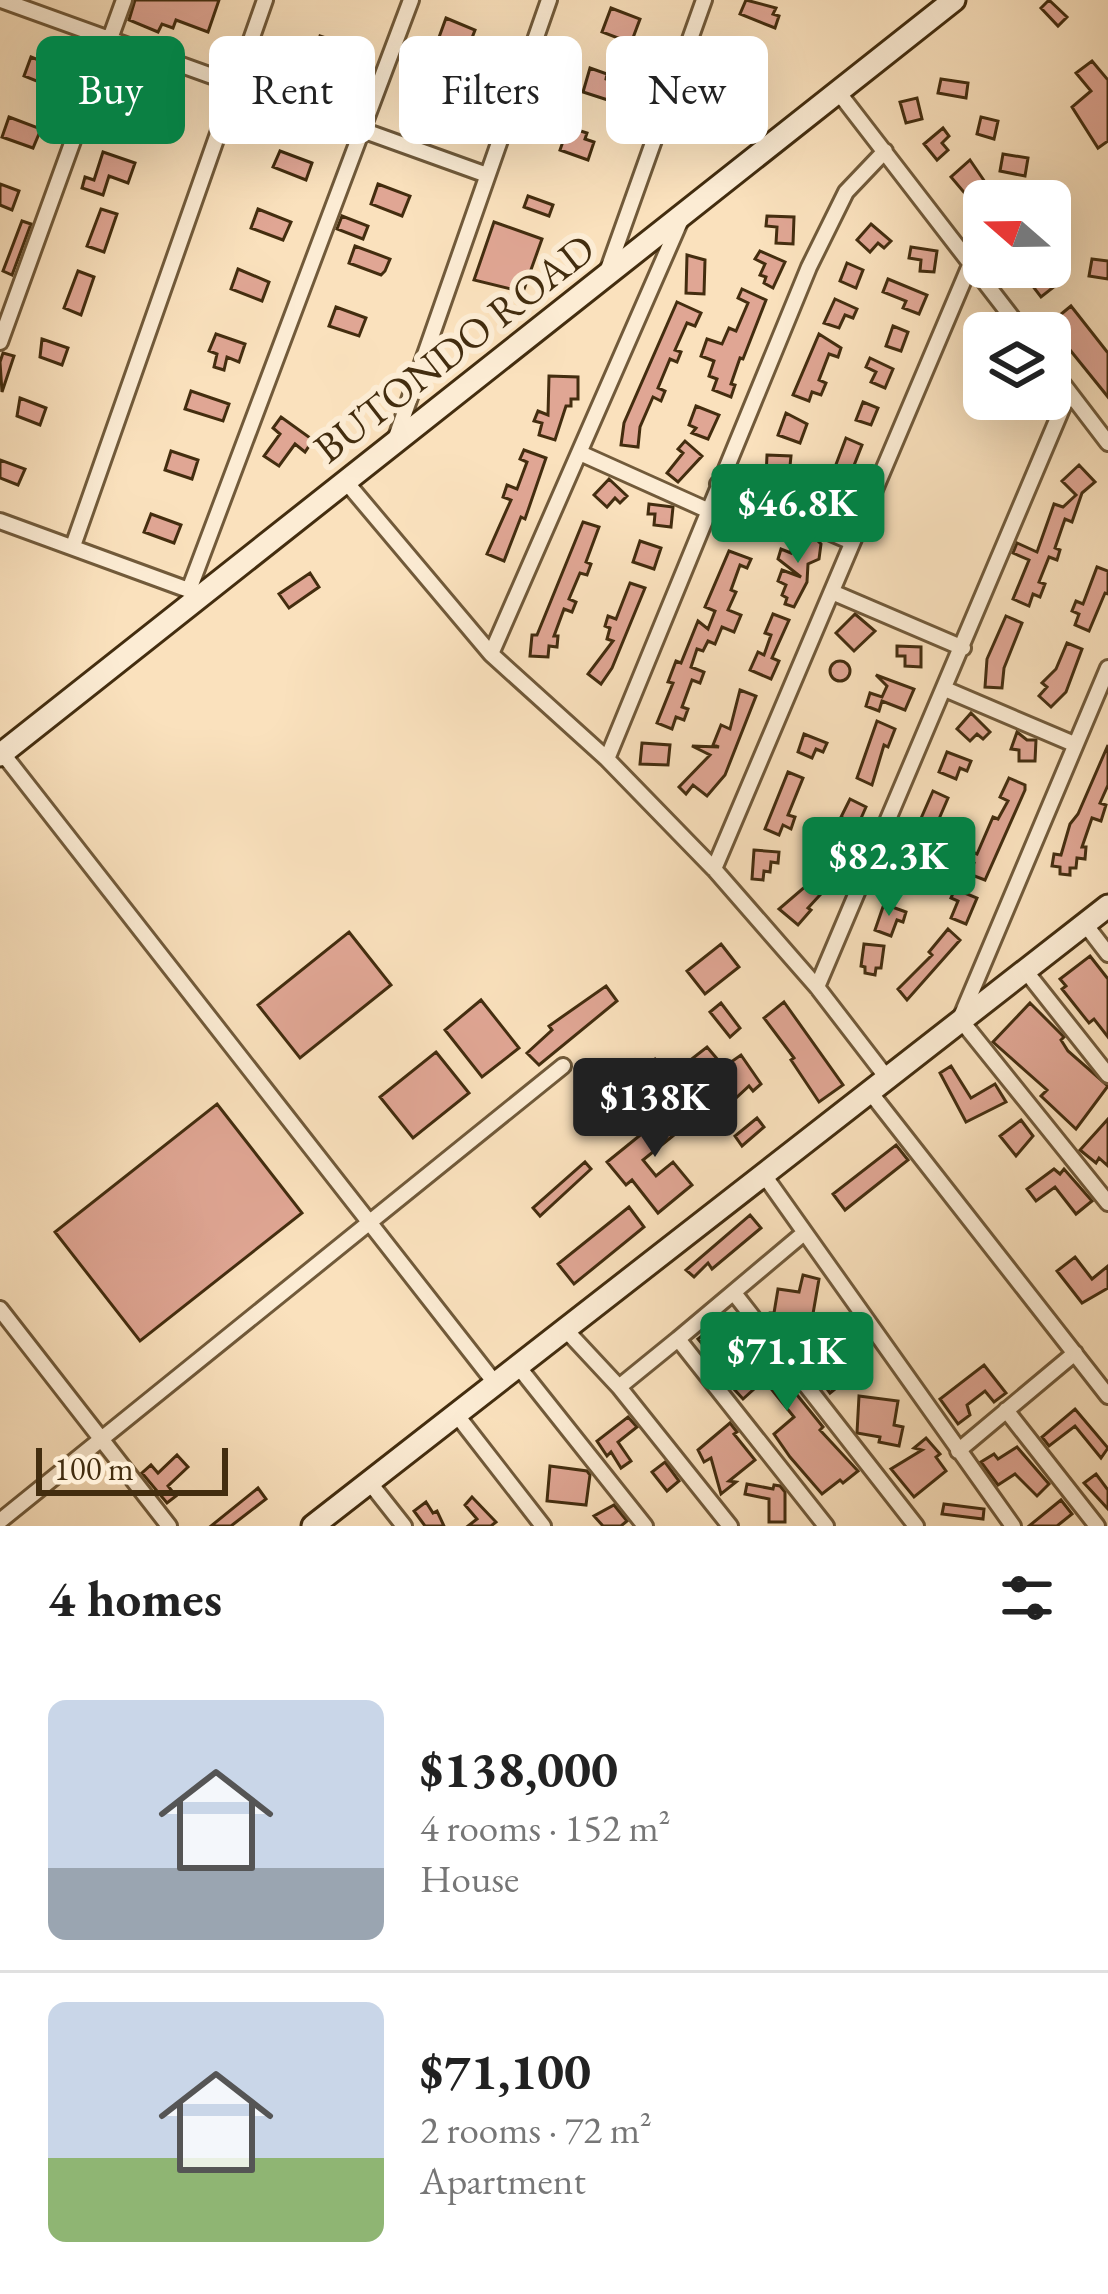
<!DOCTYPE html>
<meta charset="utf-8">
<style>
:root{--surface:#fff;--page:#f2f2f2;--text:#222;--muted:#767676;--line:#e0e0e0;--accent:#0b8043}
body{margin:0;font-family:"EB Garamond",serif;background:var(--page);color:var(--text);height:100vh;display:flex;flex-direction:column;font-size:45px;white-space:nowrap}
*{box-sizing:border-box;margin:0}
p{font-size:39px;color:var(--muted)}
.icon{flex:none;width:66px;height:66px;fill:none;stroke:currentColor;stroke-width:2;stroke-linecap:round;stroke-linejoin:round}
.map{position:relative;height:1526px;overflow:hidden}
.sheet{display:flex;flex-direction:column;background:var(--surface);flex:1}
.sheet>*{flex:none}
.banner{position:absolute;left:36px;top:36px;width:1038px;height:108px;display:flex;gap:24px}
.needle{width:78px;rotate:290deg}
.fabs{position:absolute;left:963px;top:180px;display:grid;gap:24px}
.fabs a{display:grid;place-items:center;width:108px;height:108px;border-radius:18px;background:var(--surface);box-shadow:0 12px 48px #0002;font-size:60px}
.scale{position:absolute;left:36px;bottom:30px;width:192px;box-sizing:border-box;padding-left:12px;border:6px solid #432d0f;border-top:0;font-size:33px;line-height:42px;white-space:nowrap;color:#432d0f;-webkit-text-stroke:9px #fcecd4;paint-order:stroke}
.price{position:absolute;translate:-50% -102px;padding:0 27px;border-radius:12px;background:var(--accent);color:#fff;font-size:39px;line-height:78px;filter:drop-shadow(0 3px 6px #0008)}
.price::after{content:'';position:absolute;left:50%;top:72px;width:36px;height:27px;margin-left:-18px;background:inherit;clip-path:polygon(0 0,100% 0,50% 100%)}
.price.active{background:#222;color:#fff}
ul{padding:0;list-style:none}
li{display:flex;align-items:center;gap:36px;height:300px;padding:0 48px}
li+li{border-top:3px solid var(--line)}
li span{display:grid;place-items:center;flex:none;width:336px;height:240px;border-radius:18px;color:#555}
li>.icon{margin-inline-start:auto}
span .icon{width:144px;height:144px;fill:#fffc;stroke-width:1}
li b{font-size:51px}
h2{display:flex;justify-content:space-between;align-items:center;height:144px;padding:0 48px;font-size:51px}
.tag{padding:0 42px;border-radius:18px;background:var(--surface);box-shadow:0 12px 48px #0002;font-size:42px;line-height:108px}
.tag.active{background:var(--accent);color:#fff}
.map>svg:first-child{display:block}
</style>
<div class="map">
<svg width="1108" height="1526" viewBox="0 0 1108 1526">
<rect width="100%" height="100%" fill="#fae1bd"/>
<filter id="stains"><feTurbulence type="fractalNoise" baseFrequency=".00167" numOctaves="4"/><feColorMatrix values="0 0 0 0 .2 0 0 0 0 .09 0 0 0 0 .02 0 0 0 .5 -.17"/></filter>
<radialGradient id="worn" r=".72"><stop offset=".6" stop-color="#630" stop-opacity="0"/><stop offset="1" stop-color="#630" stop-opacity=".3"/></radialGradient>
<path fill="#e0a694" stroke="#432d0f" stroke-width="3" d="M 135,0 L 219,0 L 208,32 L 176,20 L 173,28 L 162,24 L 158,32 L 129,20 Z
M 746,0 L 776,8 L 773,14 L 779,16 L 775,28 L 740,14 Z
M 1049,0 L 1067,17 L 1058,26 L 1041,8 Z
M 611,8 L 640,19 L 631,43 L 602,32 Z
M 446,18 L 475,30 L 467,51 L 438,40 Z
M 320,36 L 349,46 L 340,70 L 312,60 Z
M 745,40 L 756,46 L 736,83 L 743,86 L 736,102 L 712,91 L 728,59 L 733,61 Z
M 31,57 L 61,69 L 54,88 L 24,76 Z
M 1092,61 L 1108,80 L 1108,141 L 1098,148 L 1072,107 L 1091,91 L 1076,73 Z
M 590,68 L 607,74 L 606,79 L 617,83 L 611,101 L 583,92 Z
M 425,76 L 454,87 L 445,111 L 416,99 Z
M 941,79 L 968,83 L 966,98 L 938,93 Z
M 126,90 L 157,100 L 150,122 L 119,112 Z
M 917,98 L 922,119 L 906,123 L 900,102 Z
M 9,117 L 41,129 L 33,148 L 2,137 Z
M 981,117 L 998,121 L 994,139 L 977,134 Z
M 568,127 L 587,133 L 585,139 L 594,142 L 588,160 L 560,150 Z
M 943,128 L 949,136 L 942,143 L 948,150 L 937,160 L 924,144 Z
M 280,151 L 312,163 L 306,180 L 273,167 Z
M 103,152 L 135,163 L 128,183 L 109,176 L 103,195 L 82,188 L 85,177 L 94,180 Z
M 1003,154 L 1028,158 L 1025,176 L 1000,171 Z
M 970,160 L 998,201 L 984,201 L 984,216 L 951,177 Z
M 0,184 L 19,191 L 12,210 L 0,205 Z
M 378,184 L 410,196 L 402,216 L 371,204 Z
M 528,196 L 553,205 L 549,216 L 524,207 Z
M 101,209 L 117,214 L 104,252 L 87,246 Z
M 258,209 L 291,222 L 283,240 L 251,228 Z
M 342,216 L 368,226 L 363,239 L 337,229 Z
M 767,216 L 794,217 L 793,244 L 776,243 L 777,227 L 766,226 Z
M 22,221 L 31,224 L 12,275 L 3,271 Z
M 494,222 L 542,239 L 523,292 L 474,280 Z
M 871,224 L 891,241 L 884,248 L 878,243 L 870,252 L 857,240 Z
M 355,246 L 390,259 L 385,271 L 381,275 L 349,263 Z
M 911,247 L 937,251 L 934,272 L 920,271 L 921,260 L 909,258 Z
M 760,251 L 785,262 L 773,288 L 764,283 L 766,277 L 760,275 L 765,264 L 755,259 Z
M 687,255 L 705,260 L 704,294 L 686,293 Z
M 1092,259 L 1108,261 L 1108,279 L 1089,276 Z
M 847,263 L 863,270 L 856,288 L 840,281 Z
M 1050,263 L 1057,271 L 1048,277 L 1055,286 L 1041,297 L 1025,276 L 1035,268 L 1040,271 L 1050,267 Z
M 238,269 L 269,282 L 262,301 L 231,289 Z
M 78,271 L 94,277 L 81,315 L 64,308 Z
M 888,279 L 927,295 L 919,314 L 903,308 L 906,301 L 883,292 Z
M 742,289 L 766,300 L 743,359 L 740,358 L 731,384 L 735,385 L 731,397 L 713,390 L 717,379 L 709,376 L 714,361 L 701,356 L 707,339 L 722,344 L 729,328 L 736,331 L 748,303 L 738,298 Z
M 835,299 L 857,309 L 853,318 L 845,315 L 839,328 L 824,323 Z
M 677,302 L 701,313 L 695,326 L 687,323 L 675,350 L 681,352 L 677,362 L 670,359 L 658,388 L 665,391 L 661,401 L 653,397 L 640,427 L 638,447 L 621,445 L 624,423 Z
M 1071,306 L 1108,353 L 1108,397 L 1049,324 Z
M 336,307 L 366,318 L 359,336 L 329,326 Z
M 893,326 L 908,332 L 901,351 L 886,346 Z
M 216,334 L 245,344 L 239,362 L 227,357 L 224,370 L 214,367 L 217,354 L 209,351 Z
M 819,334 L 841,348 L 838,357 L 829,354 L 819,380 L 826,383 L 821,395 L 812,392 L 809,401 L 793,395 Z
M 42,339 L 68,348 L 62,365 L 40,357 Z
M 3,353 L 14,356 L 2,392 L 0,362 Z
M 870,358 L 893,369 L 885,388 L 871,382 L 876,372 L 866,367 Z
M 549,376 L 578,377 L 578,399 L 571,399 L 571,406 L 566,406 L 555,440 L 539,435 L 542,423 L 534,421 L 538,411 L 548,415 Z
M 191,391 L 229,404 L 223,421 L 185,409 Z
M 20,398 L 46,408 L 40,425 L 17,416 Z
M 863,402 L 878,408 L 871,425 L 856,420 Z
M 696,406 L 719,415 L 708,439 L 692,433 L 696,428 L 689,425 Z
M 786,413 L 807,424 L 800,443 L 778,435 Z
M 281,417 L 313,440 L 305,452 L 295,444 L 279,466 L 264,456 L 280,434 L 273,428 Z
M 846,438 L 862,445 L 851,473 L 835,467 Z
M 685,441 L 702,456 L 678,482 L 667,473 L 683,453 L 678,449 Z
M 524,450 L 546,458 L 525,519 L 521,517 L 504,561 L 487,554 L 511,500 L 503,497 L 507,485 L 517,489 L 527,462 L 520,459 Z
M 171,451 L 198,460 L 192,479 L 165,470 Z
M 767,455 L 791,456 L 790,466 L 783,466 L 782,478 L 766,477 Z
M 0,460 L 25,469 L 18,485 L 0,478 Z
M 1079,465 L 1095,482 L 1082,493 L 1072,522 L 1065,519 L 1055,548 L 1060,550 L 1057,560 L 1049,557 L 1039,582 L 1045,584 L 1040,597 L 1033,594 L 1029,606 L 1013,599 L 1029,560 L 1013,553 L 1017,543 L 1037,552 L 1054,504 L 1063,507 L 1076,495 L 1062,481 Z
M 833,478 L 845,489 L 824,510 L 817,501 Z
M 609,479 L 627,496 L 620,503 L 615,498 L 607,507 L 594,495 Z
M 649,504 L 673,507 L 671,527 L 654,525 L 655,514 L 648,514 Z
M 751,511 L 770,527 L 764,535 L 759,531 L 753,538 L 738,527 Z
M 151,514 L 181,525 L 174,543 L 144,532 Z
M 583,522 L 599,527 L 586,562 L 591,564 L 587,575 L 580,573 L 569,599 L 576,602 L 572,612 L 564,609 L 554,636 L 558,636 L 557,647 L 549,646 L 548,657 L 530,656 L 532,635 L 537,635 Z
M 792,536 L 815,538 L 821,544 L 819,559 L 808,564 L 807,582 L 794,607 L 785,604 L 787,598 L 782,595 L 786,585 L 778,581 L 782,570 L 801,577 L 778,559 L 781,549 L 791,553 Z
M 640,541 L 661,548 L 654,569 L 633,562 Z
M 729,551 L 751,559 L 747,568 L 740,565 L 731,590 L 736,592 L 728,610 L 741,615 L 734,632 L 722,627 L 715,644 L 708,641 L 703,651 L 697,649 L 691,667 L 704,672 L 700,683 L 692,680 L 682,707 L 688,709 L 684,720 L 676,717 L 672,729 L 657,723 L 673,683 L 668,682 L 676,661 L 681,663 L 698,621 L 708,629 L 715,611 L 705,607 Z
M 1097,567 L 1108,571 L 1108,594 L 1105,593 L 1089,631 L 1075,625 L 1079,614 L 1072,611 L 1076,601 L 1083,604 Z
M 310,573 L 319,587 L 289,608 L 279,594 Z
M 630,583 L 645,588 L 612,668 L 601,684 L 588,674 L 613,641 L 607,639 L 610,628 L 605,626 L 608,616 L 616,619 Z
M 773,614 L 789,620 L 772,658 L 779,661 L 771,679 L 750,670 L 758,652 L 764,655 L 771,635 L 765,633 Z
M 855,614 L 875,631 L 854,651 L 836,633 Z
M 1006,616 L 1022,623 L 1004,668 L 1002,688 L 985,687 L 987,659 Z
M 1067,643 L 1082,649 L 1066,692 L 1051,707 L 1039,696 L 1047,687 L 1042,683 L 1056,669 Z
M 897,646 L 921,647 L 921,667 L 905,666 L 905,656 L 897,656 Z
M830 671a10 10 0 1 1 20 0a10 10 0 1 1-20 0Z
M 876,675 L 914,689 L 905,710 L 882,701 L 879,711 L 866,706 L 870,693 L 882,697 L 887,686 Z
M 740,690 L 756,696 L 725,775 L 707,796 L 693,785 L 686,794 L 679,787 L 710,755 L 692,746 L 719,747 L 713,745 L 721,725 L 730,729 Z
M 971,713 L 990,732 L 983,739 L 977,734 L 970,741 L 957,729 Z
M 877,721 L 895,729 L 888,747 L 884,745 L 872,785 L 857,778 Z
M 1017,732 L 1027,740 L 1036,740 L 1035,761 L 1019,761 L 1019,750 L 1011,749 Z
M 804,734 L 827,743 L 823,752 L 816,749 L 812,758 L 798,752 Z
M 642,743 L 670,745 L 668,765 L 640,764 Z
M 1108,745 L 1108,785 L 1100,803 L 1106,805 L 1101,821 L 1092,818 L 1082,847 L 1086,847 L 1085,859 L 1077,858 L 1076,868 L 1070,868 L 1070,875 L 1060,874 L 1060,867 L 1052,866 L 1054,854 L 1061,855 L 1070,824 L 1078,814 Z
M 947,752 L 971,761 L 967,771 L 960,768 L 956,779 L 939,772 Z
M 788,772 L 803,778 L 788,815 L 795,817 L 791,829 L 783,825 L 779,835 L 765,829 Z
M 1009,778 L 1025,785 L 1025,790 L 985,880 L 969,874 L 974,863 L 967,860 L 970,851 L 977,854 L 993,817 L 998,819 L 1008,801 L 1000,797 Z
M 933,791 L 948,798 L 923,856 L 908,848 Z
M 850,799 L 866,807 L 858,825 L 841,817 Z
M 833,835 L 848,842 L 841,859 L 826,853 Z
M 754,850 L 779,852 L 778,863 L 771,862 L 770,872 L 764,871 L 763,880 L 752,879 Z
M 900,866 L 922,875 L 919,885 L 910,881 L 906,892 L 892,887 Z
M 815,867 L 831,883 L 808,908 L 811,910 L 798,925 L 779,909 L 813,880 L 808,875 Z
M 955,889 L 977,898 L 966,924 L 951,918 L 958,901 L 951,898 Z
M 884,904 L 906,912 L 903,922 L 897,920 L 891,936 L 875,930 Z
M 948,929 L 960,940 L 907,1000 L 898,989 L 932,955 L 929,952 Z
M 349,932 L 391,985 L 300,1058 L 258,1005 Z
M 721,944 L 739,967 L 705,994 L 687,971 Z
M 864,944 L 884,946 L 881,968 L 876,968 L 875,975 L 865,973 L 865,967 L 861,966 Z
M 1090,956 L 1108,979 L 1108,1037 L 1094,1019 L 1089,1023 L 1062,989 L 1066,986 L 1060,979 Z
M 606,986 L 617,1001 L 539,1065 L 527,1053 L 552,1030 L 549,1026 Z
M 481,1000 L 519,1048 L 482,1077 L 445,1030 Z
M 784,1002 L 843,1085 L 819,1102 L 791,1060 L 794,1058 L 764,1018 Z
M 721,1003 L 740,1028 L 730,1037 L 710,1012 Z
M 1030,1003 L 1064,1037 L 1061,1040 L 1068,1051 L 1108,1086 L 1076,1129 L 1041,1096 L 1047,1090 L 993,1042 Z
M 707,1047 L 724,1067 L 741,1055 L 761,1084 L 753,1091 L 749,1086 L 737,1097 L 713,1070 L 697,1082 L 684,1065 Z
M 436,1052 L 469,1093 L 413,1138 L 380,1097 Z
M 655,1059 L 671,1079 L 635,1107 L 619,1087 Z
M 951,1066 L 971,1098 L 995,1084 L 1006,1102 L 966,1122 L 940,1073 Z
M 686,1098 L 695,1118 L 643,1160 L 656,1176 L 673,1162 L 692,1185 L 658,1213 L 632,1180 L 626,1185 L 607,1162 Z
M 217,1104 L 302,1213 L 140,1341 L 55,1232 Z
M 757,1118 L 764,1127 L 742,1146 L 735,1136 Z
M 1108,1119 L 1108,1166 L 1099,1158 L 1096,1163 L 1080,1150 Z
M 1021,1120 L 1033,1136 L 1016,1156 L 1000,1136 Z
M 896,1145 L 908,1160 L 845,1210 L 833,1194 Z
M 585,1162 L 591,1169 L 540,1216 L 533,1208 Z
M 1054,1169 L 1060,1174 L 1064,1169 L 1092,1201 L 1076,1214 L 1055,1187 L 1036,1201 L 1027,1189 Z
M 629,1207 L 644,1227 L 574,1284 L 558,1264 Z
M 750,1215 L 761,1228 L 712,1269 L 708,1263 L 694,1277 L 686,1270 Z
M 1075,1257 L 1092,1279 L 1108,1266 L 1108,1288 L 1082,1303 L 1057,1271 Z
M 803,1275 L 819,1279 L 810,1331 L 788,1327 L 784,1338 L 769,1319 L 770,1313 L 774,1313 L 778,1289 L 799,1292 Z
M 742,1327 L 823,1427 L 820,1430 L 858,1471 L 843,1483 L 840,1480 L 822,1494 L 790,1457 L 774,1434 L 794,1417 L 764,1380 L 743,1399 L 734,1389 L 756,1369 L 737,1346 L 717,1362 L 698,1339 L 709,1330 L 714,1336 L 723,1328 L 730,1338 Z
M 837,1341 L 861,1368 L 830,1393 L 809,1364 Z
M 984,1365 L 1006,1393 L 994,1402 L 985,1391 L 967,1405 L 970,1415 L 958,1424 L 940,1399 Z
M 859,1396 L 898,1401 L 894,1425 L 903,1427 L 899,1446 L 879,1442 L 880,1437 L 857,1433 Z
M 1075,1409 L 1108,1448 L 1101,1458 L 1075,1426 L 1049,1446 L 1042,1437 Z
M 628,1417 L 637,1427 L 618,1442 L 631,1461 L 621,1468 L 611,1452 L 607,1456 L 597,1441 Z
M 730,1423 L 737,1432 L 734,1434 L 755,1460 L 729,1481 L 736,1482 L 721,1494 L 711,1458 L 704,1462 L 698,1450 Z
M 926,1438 L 940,1454 L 936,1457 L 946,1471 L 914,1497 L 891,1469 L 922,1450 L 914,1448 Z
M 1017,1447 L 1049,1484 L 1037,1496 L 1015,1474 L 998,1485 L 981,1462 L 994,1454 L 998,1459 Z
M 177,1455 L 188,1467 L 168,1486 L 176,1496 L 167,1503 L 142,1473 L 151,1465 L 158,1473 Z
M 665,1462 L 679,1481 L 667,1491 L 652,1472 Z
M 550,1466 L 587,1471 L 590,1475 L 586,1505 L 547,1501 Z
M 1096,1474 L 1108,1490 L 1108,1509 L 1084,1483 Z
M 747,1484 L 773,1489 L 774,1485 L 780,1486 L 785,1492 L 785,1522 L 769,1522 L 769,1499 L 745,1494 Z
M 258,1488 L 266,1499 L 231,1526 L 211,1526 Z
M 472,1497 L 496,1522 L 491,1526 L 468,1526 L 477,1519 L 465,1505 Z
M 1061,1500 L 1072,1514 L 1057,1526 L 1029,1526 Z
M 426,1502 L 433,1513 L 437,1511 L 444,1526 L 425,1526 L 414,1511 Z
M 944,1504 L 984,1509 L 983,1519 L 942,1514 Z
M 614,1505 L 627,1521 L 621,1526 L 603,1526 L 594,1516 Z"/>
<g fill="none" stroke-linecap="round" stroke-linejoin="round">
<g stroke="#715a3a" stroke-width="20">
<path id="street" d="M 1,0 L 487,175
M 839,93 L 1024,333
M 607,272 L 704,0
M 0,342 L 124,0
M 1050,367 L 1108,443
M 394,443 L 549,0
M 580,453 L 707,510
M 347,483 L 491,654 L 607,759 L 714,869 L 817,987 L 887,1078
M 718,484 L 852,542
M 0,521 L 194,592
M 73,546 L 265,0
M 189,590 L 411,0
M 832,592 L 963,648
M 491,654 L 680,222
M 1108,668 L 960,1019 L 1108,1203
M 945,689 L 1074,744
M 0,750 L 495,1383
M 607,759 L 809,267 L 846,192 L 885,151
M 714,869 L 971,263
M 1085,924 L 1108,954
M 1024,969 L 1108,1075
M 817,987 L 1069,392
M 870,1092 L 1108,1396
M 764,1175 L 1013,1526
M 804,1233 L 678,1339 L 826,1526
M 734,1293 L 916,1526
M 0,1309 L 169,1526
M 564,1328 L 619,1387
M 678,1339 L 619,1387 L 730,1526
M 517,1365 L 645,1526
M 1006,1410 L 1097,1526
M 456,1414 L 543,1526
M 958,1451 L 1075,1353
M 370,1483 L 404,1526
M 0,1521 L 563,1066"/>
</g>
<g stroke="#432d0f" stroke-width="27">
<path id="secondary" d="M 0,755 L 954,0
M 313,1526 L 1108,906"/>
</g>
<use href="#street" stroke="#fcecd4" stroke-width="14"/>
<use href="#secondary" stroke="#fcecd4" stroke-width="21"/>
</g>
<g text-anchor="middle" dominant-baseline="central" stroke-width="12" stroke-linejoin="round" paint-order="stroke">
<g font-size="42" fill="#432d0f" stroke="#fcecd4">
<text transform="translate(454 348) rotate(-38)">BUTONDO ROAD</text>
</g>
</g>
<rect width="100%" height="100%" filter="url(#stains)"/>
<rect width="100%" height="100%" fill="url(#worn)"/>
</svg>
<div class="fabs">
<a><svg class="needle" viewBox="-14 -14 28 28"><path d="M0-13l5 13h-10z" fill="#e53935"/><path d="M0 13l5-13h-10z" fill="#767676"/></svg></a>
<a><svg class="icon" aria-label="layers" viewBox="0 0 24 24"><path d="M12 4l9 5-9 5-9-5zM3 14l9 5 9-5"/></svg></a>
</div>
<div class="scale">100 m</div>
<b class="price" style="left:798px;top:566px">$46.8K</b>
<b class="price" style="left:889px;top:919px">$82.3K</b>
<b class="price active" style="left:655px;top:1160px">$138K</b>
<b class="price" style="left:787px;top:1414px">$71.1K</b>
<div class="banner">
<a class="tag active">Buy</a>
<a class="tag">Rent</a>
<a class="tag">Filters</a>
<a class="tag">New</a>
</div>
</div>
<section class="sheet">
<h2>4 homes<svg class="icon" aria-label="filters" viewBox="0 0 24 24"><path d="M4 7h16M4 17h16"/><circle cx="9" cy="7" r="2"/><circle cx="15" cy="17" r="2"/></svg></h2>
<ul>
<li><span style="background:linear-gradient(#c9d6e8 70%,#9aa5b1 0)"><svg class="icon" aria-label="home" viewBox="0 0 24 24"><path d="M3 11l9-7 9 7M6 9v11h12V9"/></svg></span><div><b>$138,000</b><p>4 rooms · 152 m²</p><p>House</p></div></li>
<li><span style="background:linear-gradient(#c9d6e8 65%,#8fb573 0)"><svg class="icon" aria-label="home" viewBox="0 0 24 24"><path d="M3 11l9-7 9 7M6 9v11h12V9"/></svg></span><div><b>$71,100</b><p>2 rooms · 72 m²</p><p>Apartment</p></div></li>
</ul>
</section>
